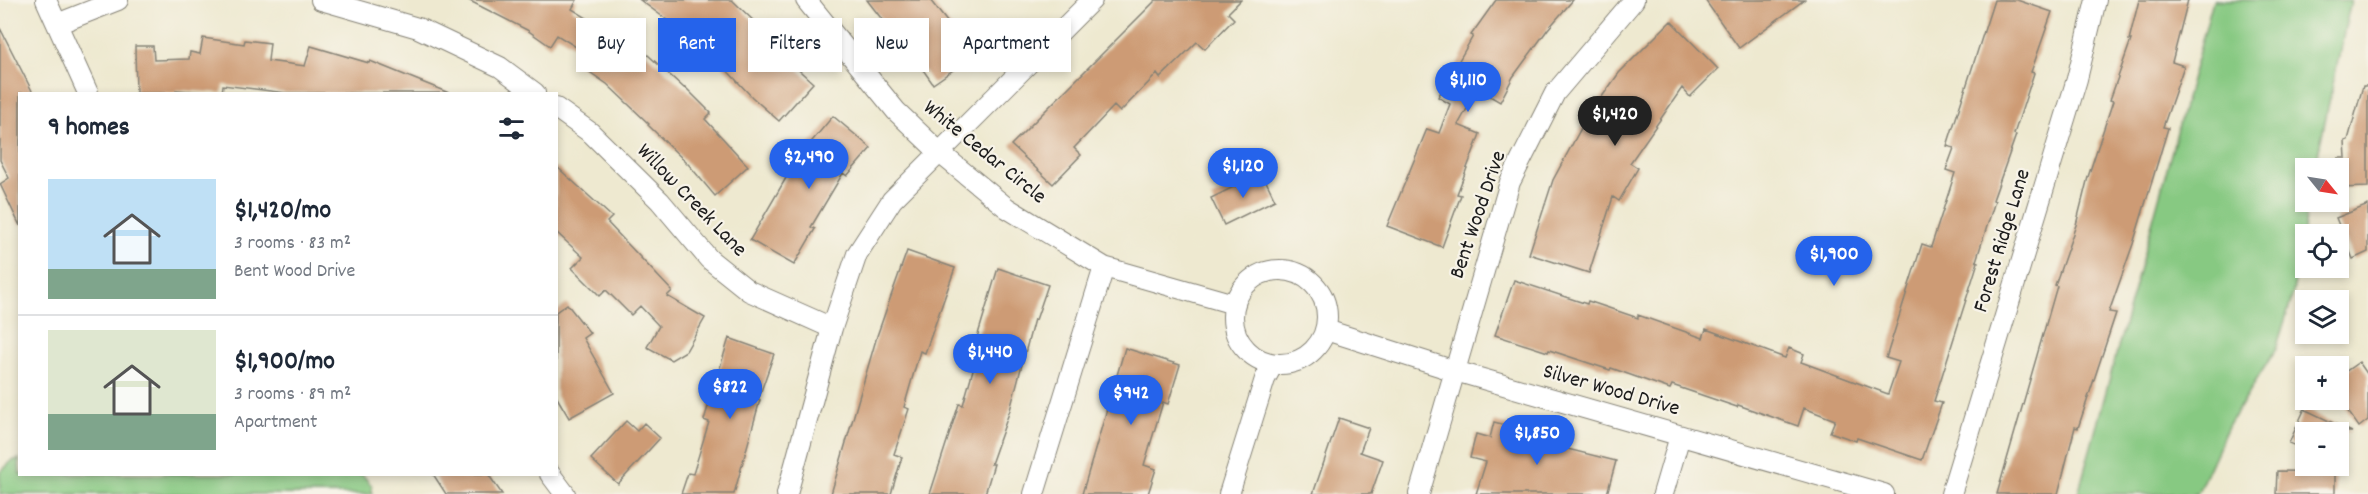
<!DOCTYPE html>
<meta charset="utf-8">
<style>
:root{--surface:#fff;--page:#f6f6f7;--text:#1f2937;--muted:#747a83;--line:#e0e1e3;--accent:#2563eb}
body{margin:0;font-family:Dekko,sans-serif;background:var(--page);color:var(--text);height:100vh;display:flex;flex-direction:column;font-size:22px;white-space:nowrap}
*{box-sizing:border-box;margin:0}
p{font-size:20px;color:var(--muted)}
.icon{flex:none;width:33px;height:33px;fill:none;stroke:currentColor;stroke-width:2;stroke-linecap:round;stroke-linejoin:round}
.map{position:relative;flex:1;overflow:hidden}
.sheet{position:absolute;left:18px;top:92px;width:540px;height:384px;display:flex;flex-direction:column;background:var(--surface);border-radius:0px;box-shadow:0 3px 9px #0003}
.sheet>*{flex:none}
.hud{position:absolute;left:576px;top:18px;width:570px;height:54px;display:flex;gap:12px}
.needle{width:39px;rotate:120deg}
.controls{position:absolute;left:2295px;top:158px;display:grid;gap:12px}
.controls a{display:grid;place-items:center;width:54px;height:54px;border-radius:0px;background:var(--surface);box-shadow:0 3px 9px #0003;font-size:30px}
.price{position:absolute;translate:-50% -51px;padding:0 14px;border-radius:21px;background:var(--accent);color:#fff;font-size:20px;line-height:39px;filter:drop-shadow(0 2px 3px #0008)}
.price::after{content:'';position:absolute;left:50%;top:36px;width:18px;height:14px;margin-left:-9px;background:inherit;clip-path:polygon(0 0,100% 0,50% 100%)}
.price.selected{background:#222;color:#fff}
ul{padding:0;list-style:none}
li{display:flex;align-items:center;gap:18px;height:150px;padding:0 30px}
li+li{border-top:2px solid var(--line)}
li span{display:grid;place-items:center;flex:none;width:168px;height:120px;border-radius:0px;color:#555}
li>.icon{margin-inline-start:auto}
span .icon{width:72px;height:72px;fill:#fffc;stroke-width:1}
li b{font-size:26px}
h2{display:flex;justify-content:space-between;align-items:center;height:72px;padding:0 30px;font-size:26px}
.pill{padding:0 21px;border-radius:0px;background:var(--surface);box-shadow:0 3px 9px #0003;font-size:21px;line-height:54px}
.pill.selected{background:var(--accent);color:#fff}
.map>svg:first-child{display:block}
</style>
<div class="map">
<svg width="2368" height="494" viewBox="0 0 2368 494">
<rect width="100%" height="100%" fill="#f7f3e8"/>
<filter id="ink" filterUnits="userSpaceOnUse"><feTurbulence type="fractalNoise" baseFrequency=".0167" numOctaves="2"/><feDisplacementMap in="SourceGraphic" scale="12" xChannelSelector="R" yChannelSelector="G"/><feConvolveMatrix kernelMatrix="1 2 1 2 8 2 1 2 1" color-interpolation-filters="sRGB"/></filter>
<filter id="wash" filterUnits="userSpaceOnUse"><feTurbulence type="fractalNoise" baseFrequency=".008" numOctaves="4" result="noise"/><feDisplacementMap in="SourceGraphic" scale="24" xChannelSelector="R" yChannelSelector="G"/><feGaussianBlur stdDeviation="1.35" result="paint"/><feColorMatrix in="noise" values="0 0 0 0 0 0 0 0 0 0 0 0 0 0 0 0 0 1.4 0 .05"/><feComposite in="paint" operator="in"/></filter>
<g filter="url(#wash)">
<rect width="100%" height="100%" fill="#eee9d0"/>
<path fill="#87c982" stroke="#52724f" stroke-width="1.5" d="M 2213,0 L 2351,0 L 2315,168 L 2306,168 L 2306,201 L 2309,201 L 2292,298 L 2276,349 L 2229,424 L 2197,494 L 2078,494 Z
M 19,459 L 20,474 L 362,474 L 372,486 L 372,494 L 0,494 L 0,472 L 12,461 Z"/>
<g id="blocks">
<path fill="#cd9b74" d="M 468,0 L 577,0 L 572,9 L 603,28 L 606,23 L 636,44 L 684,88 L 685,87 L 711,113 L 705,119 L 748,166 L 715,196 L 689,165 L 648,125 L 649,124 L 607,84 L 578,64 L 586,53 L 557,35 L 550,46 L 527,30 Z
M 640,0 L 732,0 L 782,48 L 778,51 L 813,83 L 779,121 L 752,97 L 704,46 L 698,54 L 669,30 L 674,25 Z
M 867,0 L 930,0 L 952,28 L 953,27 L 973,56 L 933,84 L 907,47 L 905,49 Z
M 1156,0 L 1241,0 L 1228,13 L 1234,19 L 1205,49 L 1197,42 L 1160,78 L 1157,74 L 1120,112 L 1114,106 L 1074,148 L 1081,155 L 1053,184 L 1011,145 Z
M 1496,0 L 1573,0 L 1548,29 L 1513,77 L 1500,102 L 1478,89 L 1458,125 L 1480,134 L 1457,194 L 1461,195 L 1442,247 L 1387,226 L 1427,129 L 1439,133 L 1450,104 L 1438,97 L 1473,36 L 1471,35 Z
M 1705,0 L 1804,0 L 1739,48 Z
M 1994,0 L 2017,0 L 2052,12 L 2031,72 L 2034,73 L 2014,134 L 2016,135 L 1993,200 L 1995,201 L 1976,261 L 1978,262 L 1934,401 L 1942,403 L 1922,460 L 1857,438 L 1856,441 L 1830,432 L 1835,420 L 1804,408 L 1798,426 L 1738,405 L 1737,407 L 1672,385 L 1670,389 L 1611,368 L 1610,370 L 1549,350 L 1548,352 L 1495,335 L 1514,280 L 1587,304 L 1588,301 L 1638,318 L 1638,315 L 1703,338 L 1706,329 L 1785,358 L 1789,348 L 1804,354 L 1801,362 L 1888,394 L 1899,362 L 1886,358 L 1922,244 L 1931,247 L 1955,173 L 1946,170 L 1954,148 L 1947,146 Z
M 2139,0 L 2188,0 L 2172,62 L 2184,66 L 2163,127 L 2168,128 L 2133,244 L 2109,312 L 2116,313 L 2078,428 L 2075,427 L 2058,494 L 1997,494 L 2057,286 L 2055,285 L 2076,225 L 2088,177 L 2113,101 L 2110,100 L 2131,40 L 2129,40 Z
M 1671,21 L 1718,69 L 1690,97 L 1682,88 L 1630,163 L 1638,168 L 1619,201 L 1613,197 L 1589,273 L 1529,254 L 1553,180 L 1586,119 L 1619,73 Z
M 0,28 L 33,93 L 20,93 L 20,226 L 0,184 L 9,178 L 0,160 Z
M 203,38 L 244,44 L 245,40 L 270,43 L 268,61 L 305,66 L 311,46 L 369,63 L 370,61 L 449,93 L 286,93 L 223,85 L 222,93 L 176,90 L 177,93 L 136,93 L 135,46 L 153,46 L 154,60 L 189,59 L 190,52 L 200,54 Z
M 2363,86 L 2368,86 L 2368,187 L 2338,188 L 2338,158 L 2346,158 L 2345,141 L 2348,140 Z
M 833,116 L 871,148 L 847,176 L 843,173 L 811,227 L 815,229 L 794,265 L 750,240 L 797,159 Z
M 556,166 L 612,217 L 607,222 L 672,291 L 667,296 L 705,318 L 686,351 L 671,360 L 647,347 L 659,326 L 640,306 L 631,315 L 606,290 L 600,296 L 572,268 L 583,257 L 556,232 Z
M 1262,173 L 1275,200 L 1224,225 L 1211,198 Z
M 2368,205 L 2368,252 L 2353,259 L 2336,218 Z
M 907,251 L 955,268 L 925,353 L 920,351 L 904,407 L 909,409 L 894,454 L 902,457 L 891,494 L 831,494 L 877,336 Z
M 998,268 L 1048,285 L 1036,320 L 1034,319 L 1010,410 L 991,464 L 994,464 L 985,494 L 930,494 L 959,404 L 963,405 L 978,352 L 973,351 Z
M 567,304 L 590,333 L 583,338 L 614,393 L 569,418 L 556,396 L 556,312 Z
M 729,338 L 774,354 L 758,400 L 760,400 L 734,494 L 681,494 L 688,473 L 693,474 L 709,422 L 704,420 Z
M 1125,348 L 1180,365 L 1168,404 L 1163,402 L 1144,465 L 1156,469 L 1148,494 L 1082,494 Z
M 2359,362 L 2368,375 L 2368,420 L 2359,427 L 2338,397 L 2338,377 Z
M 2306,406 L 2306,410 L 2352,432 L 2306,432 L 2306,450 L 2289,443 Z
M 1339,418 L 1369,428 L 1360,452 L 1383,460 L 1371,494 L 1313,494 Z
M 626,421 L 637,431 L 644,423 L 660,438 L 618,484 L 591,459 Z
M 1494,422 L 1537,433 L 1535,441 L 1616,461 L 1607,494 L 1476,494 L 1486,462 L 1470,458 L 1476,434 L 1490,438 Z
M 2277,471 L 2335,472 L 2335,494 L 2276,494 Z
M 433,474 L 488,474 L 502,494 L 446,494 Z"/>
</g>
</g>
<g filter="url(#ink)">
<use href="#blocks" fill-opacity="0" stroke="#858276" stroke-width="1.5"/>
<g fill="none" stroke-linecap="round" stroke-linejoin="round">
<g stroke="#858276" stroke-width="22">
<path id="minor" d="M 46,0 L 88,93
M 321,0 L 418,28 L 500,67 L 535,93
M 806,0 L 896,111 L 940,153 L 1007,208 L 1104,267 L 1234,304
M 57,24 L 118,0
M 556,108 L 591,133 L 660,201 L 709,259 L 749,291 L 832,328
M1233 317a47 47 0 1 1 94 0a47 47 0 1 1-94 0Z
M 1326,330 L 1455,371 L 1884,494
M 550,474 L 565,494
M 787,494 L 832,328 L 857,254 L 892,200 L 1092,0
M 1034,494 L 1104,267
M 1229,494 L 1265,379 L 1273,364
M 1419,494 L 1510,182 L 1555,93 L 1634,0
M 1663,494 L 1680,436
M 1951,494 L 2077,79 L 2096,0"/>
</g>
<use href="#minor" stroke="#fff" stroke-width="20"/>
</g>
</g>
<g text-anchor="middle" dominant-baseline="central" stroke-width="4.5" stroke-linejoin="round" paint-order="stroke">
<g font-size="22" fill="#1c1c1c" stroke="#f7f3e8">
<text transform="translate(984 153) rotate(39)">White Cedar Circle</text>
<text transform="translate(691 201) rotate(46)">Willow Creek Lane</text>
<text transform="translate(1479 215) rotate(-71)">Bent Wood Drive</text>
<text transform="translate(2003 241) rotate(-73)">Forest Ridge Lane</text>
<text transform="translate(1611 391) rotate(16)">Silver Wood Drive</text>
</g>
</g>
</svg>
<div class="controls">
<a><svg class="needle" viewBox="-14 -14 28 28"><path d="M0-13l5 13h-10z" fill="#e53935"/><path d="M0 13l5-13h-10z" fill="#747a83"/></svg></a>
<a><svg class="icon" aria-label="locate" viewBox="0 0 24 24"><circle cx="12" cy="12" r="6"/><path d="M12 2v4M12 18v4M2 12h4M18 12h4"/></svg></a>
<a><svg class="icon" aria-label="layers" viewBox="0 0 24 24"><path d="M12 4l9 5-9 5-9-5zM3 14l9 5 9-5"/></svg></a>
<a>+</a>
<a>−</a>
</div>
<b class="price" style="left:1468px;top:113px">$1,110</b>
<b class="price selected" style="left:1615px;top:147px">$1,420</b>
<b class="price" style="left:809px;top:190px">$2,490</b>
<b class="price" style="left:1243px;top:199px">$1,120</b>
<b class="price" style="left:1834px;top:287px">$1,900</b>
<b class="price" style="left:990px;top:385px">$1,440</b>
<b class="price" style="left:730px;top:420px">$822</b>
<b class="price" style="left:1131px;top:426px">$942</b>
<b class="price" style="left:1537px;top:466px">$1,850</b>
<div class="hud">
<a class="pill">Buy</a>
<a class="pill selected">Rent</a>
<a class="pill">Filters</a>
<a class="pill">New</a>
<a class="pill">Apartment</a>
</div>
<section class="sheet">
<h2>9 homes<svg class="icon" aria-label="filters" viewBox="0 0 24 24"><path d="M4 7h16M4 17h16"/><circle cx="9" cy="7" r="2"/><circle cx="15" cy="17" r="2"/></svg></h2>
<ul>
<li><span style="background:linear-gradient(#bfe0f5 75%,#7fa58c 0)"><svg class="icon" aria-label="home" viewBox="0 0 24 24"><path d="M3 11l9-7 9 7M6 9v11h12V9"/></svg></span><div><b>$1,420/mo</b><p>3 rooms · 83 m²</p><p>Bent Wood Drive</p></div></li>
<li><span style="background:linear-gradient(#dfe7d0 70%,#7fa58c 0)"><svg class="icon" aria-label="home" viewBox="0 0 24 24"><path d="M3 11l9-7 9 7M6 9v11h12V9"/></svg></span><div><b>$1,900/mo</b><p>3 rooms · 89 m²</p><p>Apartment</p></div></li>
</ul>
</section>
</div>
